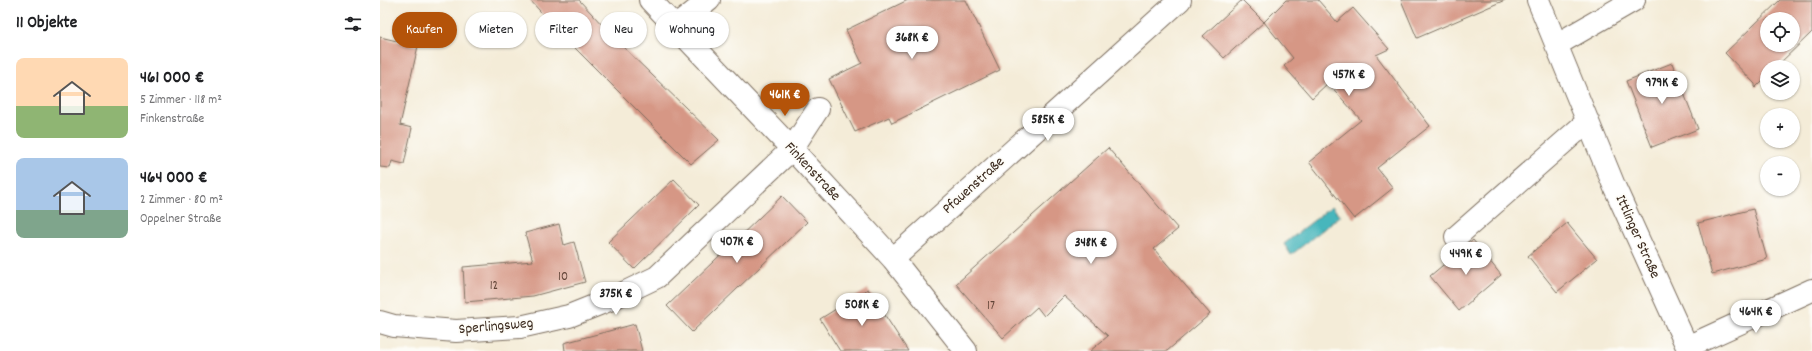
<!DOCTYPE html>
<html lang="de">
<meta charset="utf-8">
<style>
:root{--surface:#fff;--page:#f2f2f2;--text:#202124;--muted:#757577;--accent:#b45309}
body{margin:0;font-family:Dekko,sans-serif;background:var(--page);color:var(--text);height:100vh;display:flex;flex-direction:column;font-size:15px;white-space:nowrap}
*{box-sizing:border-box;margin:0}
p{font-size:13px;color:var(--muted)}
.icon{flex:none;width:22px;height:22px;fill:none;stroke:currentColor;stroke-width:2;stroke-linecap:round;stroke-linejoin:round}
.map{position:relative;flex:1;overflow:hidden}
.details{display:flex;flex-direction:column;background:var(--surface);width:380px}
.details>*{flex:none}
.banner{position:absolute;left:12px;top:12px;width:380px;height:36px;display:flex;gap:8px}
.controls{position:absolute;left:1380px;top:12px;display:grid;gap:8px}
.controls a{display:grid;place-items:center;width:40px;height:40px;border-radius:50%;background:var(--surface);box-shadow:0 1px 3px #0004;font-size:20px}
.price{position:absolute;translate:-50% -34px;padding:0 9px;border-radius:14px;background:#fff;color:#222;font-size:13px;line-height:26px;filter:drop-shadow(0 1px 2px #0008)}
.price::after{content:'';position:absolute;left:50%;top:24px;width:12px;height:9px;margin-left:-6px;background:inherit;clip-path:polygon(0 0,100% 0,50% 100%)}
.price.on{background:var(--accent);color:#fff}
ul{padding:0;list-style:none}
li{display:flex;align-items:center;gap:12px;height:100px;padding:0 16px}
li span{display:grid;place-items:center;flex:none;width:112px;height:80px;border-radius:8px;color:#555}
li>.icon{margin-inline-start:auto}
span .icon{width:48px;height:48px;fill:#fffc;stroke-width:1}
li b{font-size:17px}
h2{display:flex;justify-content:space-between;align-items:center;height:48px;padding:0 16px;font-size:17px}
.chip{padding:0 14px;border-radius:18px;background:var(--surface);box-shadow:0 1px 3px #0004;font-size:14px;line-height:36px}
.chip.on{background:var(--accent);color:#fff}
main{display:flex;flex:1;min-height:0}
.map>svg:first-child{display:block}
</style>
<main>
<section class="details">
<h2>11 Objekte<svg class="icon" aria-label="filters" viewBox="0 0 24 24"><path d="M4 7h16M4 17h16"/><circle cx="9" cy="7" r="2"/><circle cx="15" cy="17" r="2"/></svg></h2>
<ul>
<li><span style="background:linear-gradient(#ffd9b3 60%,#8fb573 0)"><svg class="icon" aria-label="home" viewBox="0 0 24 24"><path d="M3 11l9-7 9 7M6 9v11h12V9"/></svg></span><div><b>461 000 €</b><p>5 Zimmer · 118 m²</p><p>Finkenstraße</p></div></li>
<li><span style="background:linear-gradient(#a9c7e8 65%,#7fa58c 0)"><svg class="icon" aria-label="home" viewBox="0 0 24 24"><path d="M3 11l9-7 9 7M6 9v11h12V9"/></svg></span><div><b>464 000 €</b><p>2 Zimmer · 80 m²</p><p>Oppelner Straße</p></div></li>
</ul>
</section>
<div class="map">
<svg width="1432" height="351" viewBox="0 0 1432 351">
<rect width="100%" height="100%" fill="#fdfcf7"/>
<filter id="ink" filterUnits="userSpaceOnUse"><feTurbulence type="fractalNoise" baseFrequency=".025" numOctaves="2"/><feDisplacementMap in="SourceGraphic" scale="8" xChannelSelector="R" yChannelSelector="G"/><feConvolveMatrix kernelMatrix="1 2 1 2 8 2 1 2 1" color-interpolation-filters="sRGB"/></filter>
<filter id="wash" filterUnits="userSpaceOnUse"><feTurbulence type="fractalNoise" baseFrequency=".012" numOctaves="4" result="noise"/><feDisplacementMap in="SourceGraphic" scale="16" xChannelSelector="R" yChannelSelector="G"/><feGaussianBlur stdDeviation="0.9" result="paint"/><feColorMatrix in="noise" values="0 0 0 0 0 0 0 0 0 0 0 0 0 0 0 0 0 1.4 0 .05"/><feComposite in="paint" operator="in"/></filter>
<g filter="url(#wash)">
<rect width="100%" height="100%" fill="#f4ecd8"/>
<path fill="#46b6bc" stroke="#40706d" d="M 952,206 L 960,216 L 911,255 L 904,244 Z"/>
<g id="blocks">
<path fill="#d69785" fill-rule="evenodd" d="M 150,0 L 199,0 L 239,43 L 339,140 L 311,164 L 178,31 Z
M 528,0 L 586,0 L 620,70 L 512,123 L 509,117 L 475,132 L 449,79 L 482,63 L 466,30 Z
M 862,0 L 884,22 L 844,58 L 823,36 Z
M 906,0 L 938,0 L 957,22 L 973,8 L 1009,49 L 996,55 L 1050,126 L 997,168 L 1013,188 L 974,219 L 929,162 L 981,120 L 948,83 L 932,98 L 904,66 L 913,58 L 884,22 Z
M 1021,0 L 1125,0 L 1037,38 Z
M 1400,0 L 1432,0 L 1432,32 L 1396,67 L 1387,67 L 1387,76 L 1375,88 L 1375,84 L 1345,53 ZM 1387,19 L 1413,19 L 1413,45 L 1387,45 Z
M 0,37 L 38,46 L 20,125 L 32,128 L 24,164 L 12,161 L 10,168 L 0,167 Z
M 1292,63 L 1318,129 L 1272,147 L 1246,81 Z
M 728,148 L 798,229 L 774,249 L 830,314 L 787,351 L 710,351 L 728,336 L 684,296 L 664,316 L 657,307 L 623,338 L 576,284 Z
M 294,179 L 319,205 L 254,269 L 228,242 Z
M 402,196 L 427,222 L 312,332 L 287,306 Z
M 1373,209 L 1387,259 L 1332,274 L 1318,223 Z
M 1187,223 L 1217,259 L 1177,292 L 1148,256 Z
M 179,224 L 184,245 L 194,242 L 205,282 L 153,296 L 85,302 L 83,267 L 153,261 L 145,233 Z
M 1093,240 L 1121,275 L 1079,311 L 1050,276 Z
M 488,289 L 528,351 L 460,351 L 440,319 Z
M 255,324 L 262,351 L 185,351 L 184,343 Z"/>
</g>
</g>
<g filter="url(#ink)">
<use href="#blocks" fill-opacity="0" stroke="#7c6e5f" stroke-width="1"/>
<g fill="none" stroke-linecap="round" stroke-linejoin="round">
<g stroke="#7c6e5f" stroke-width="24">
<path id="minor" d="M 270,0 L 412,149 L 513,259 L 586,351
M 1158,0 L 1235,188 L 1309,351
M 295,27 L 329,0
M 1176,45 L 1254,0
M 1076,237 L 1208,121
M 513,259 L 800,0
M 0,322 L 14,326 L 76,331 L 140,327 L 189,316 L 229,300 L 277,277 L 412,149 L 438,109
M 1307,347 L 1432,290"/>
</g>
<use href="#minor" stroke="#fff" stroke-width="22"/>
</g>
</g>
<g text-anchor="middle" dominant-baseline="central" stroke-width="3.5" stroke-linejoin="round" paint-order="stroke">
<g font-size="13" fill="#624538">
<text x="183" y="277">10</text>
<text x="114" y="286">12</text>
<text x="611" y="306">17</text>
</g>
<g font-size="15" fill="#3b2a1e" stroke="#fdfcf7">
<text transform="translate(432 172) rotate(47)">Finkenstraße</text>
<text transform="translate(594 186) rotate(-42)">Pfauenstraße</text>
<text transform="translate(1257 237) rotate(66)">Ittlinger Straße</text>
<text transform="translate(116 327) rotate(-5)">Sperlingsweg</text>
</g>
</g>
</svg>
<div class="controls">
<a><svg class="icon" aria-label="locate" viewBox="0 0 24 24"><circle cx="12" cy="12" r="6"/><path d="M12 2v4M12 18v4M2 12h4M18 12h4"/></svg></a>
<a><svg class="icon" aria-label="layers" viewBox="0 0 24 24"><path d="M12 4l9 5-9 5-9-5zM3 14l9 5 9-5"/></svg></a>
<a>+</a>
<a>−</a>
</div>
<b class="price" style="left:532px;top:60px">368K €</b>
<b class="price" style="left:969px;top:97px">457K €</b>
<b class="price" style="left:1282px;top:105px">979K €</b>
<b class="price on" style="left:405px;top:117px">461K €</b>
<b class="price" style="left:668px;top:142px">585K €</b>
<b class="price" style="left:357px;top:264px">407K €</b>
<b class="price" style="left:711px;top:265px">348K €</b>
<b class="price" style="left:1086px;top:276px">449K €</b>
<b class="price" style="left:236px;top:316px">375K €</b>
<b class="price" style="left:482px;top:327px">508K €</b>
<b class="price" style="left:1376px;top:334px">464K €</b>
<div class="banner">
<a class="chip on">Kaufen</a>
<a class="chip">Mieten</a>
<a class="chip">Filter</a>
<a class="chip">Neu</a>
<a class="chip">Wohnung</a>
</div>
</div>
</main>
